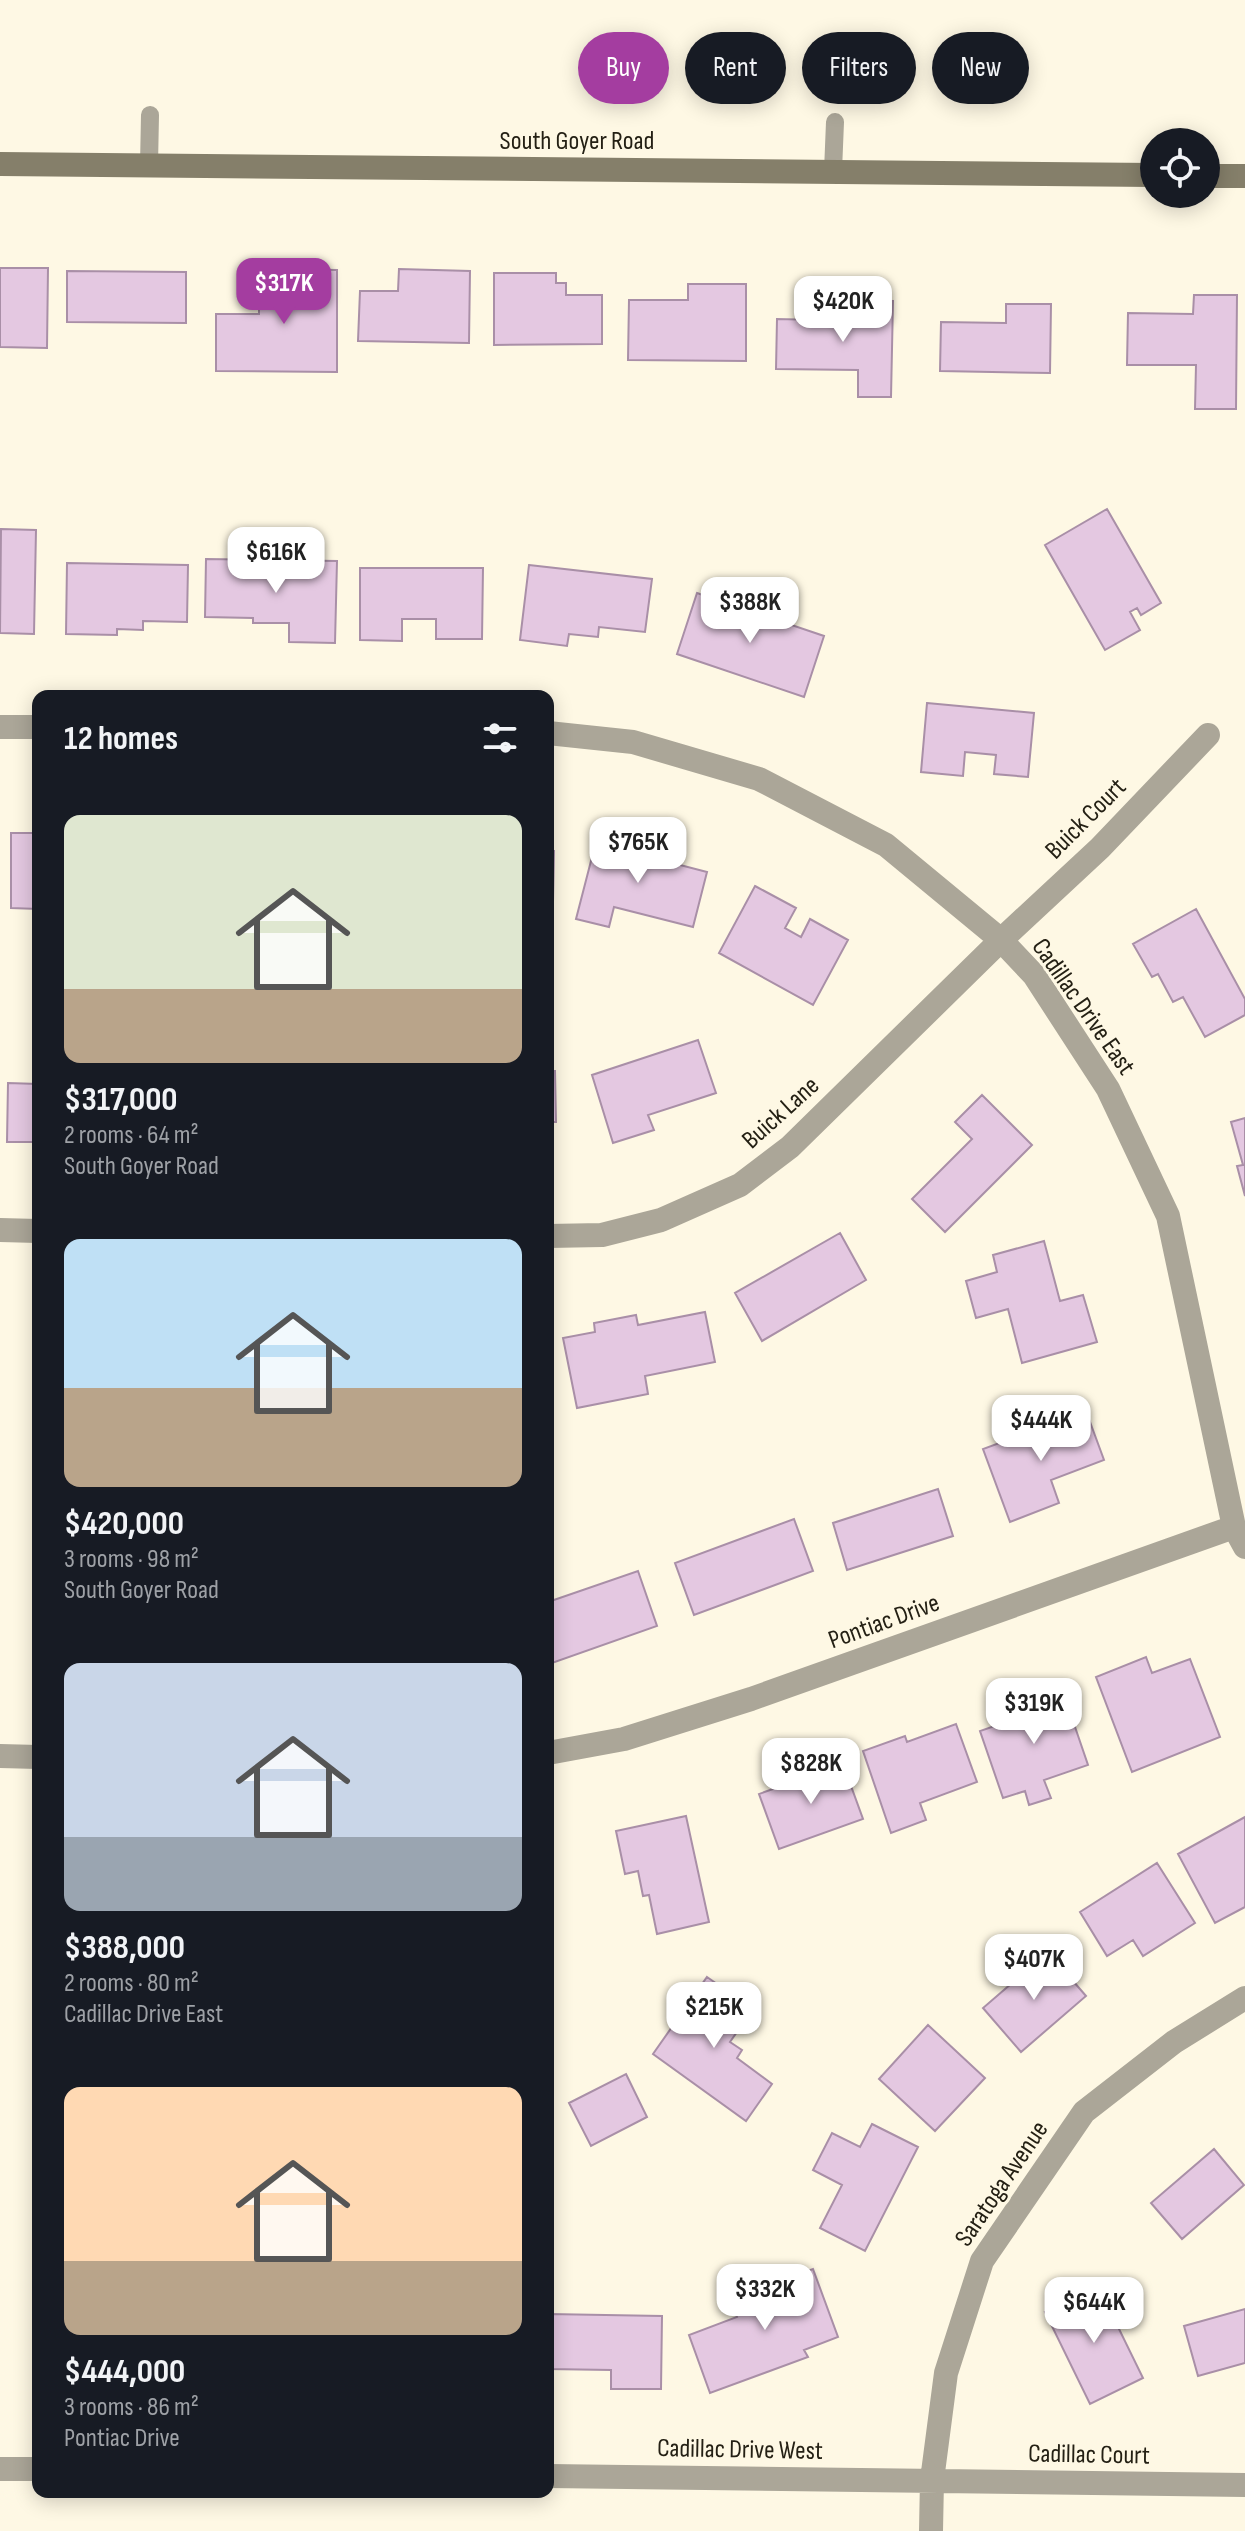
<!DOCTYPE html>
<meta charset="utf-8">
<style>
:root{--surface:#171b24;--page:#20242c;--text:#f1f3f6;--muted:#9ea1a6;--accent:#a43da0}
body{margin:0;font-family:"Sofia Sans Condensed",sans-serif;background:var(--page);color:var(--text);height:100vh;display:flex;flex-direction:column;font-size:30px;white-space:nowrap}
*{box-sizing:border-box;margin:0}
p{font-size:26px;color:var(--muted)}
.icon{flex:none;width:44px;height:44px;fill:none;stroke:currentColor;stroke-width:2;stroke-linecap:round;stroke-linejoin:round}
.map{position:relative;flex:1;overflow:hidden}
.drawer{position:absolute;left:32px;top:690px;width:522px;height:1808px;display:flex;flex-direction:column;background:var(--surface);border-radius:16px;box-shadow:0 4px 20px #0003}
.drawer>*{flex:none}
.banner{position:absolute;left:578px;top:32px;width:546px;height:72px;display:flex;gap:16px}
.controls{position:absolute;left:1140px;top:128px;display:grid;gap:16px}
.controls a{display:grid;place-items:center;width:80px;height:80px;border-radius:50%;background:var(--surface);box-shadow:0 4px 20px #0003;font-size:40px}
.price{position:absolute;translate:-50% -68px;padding:0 18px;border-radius:16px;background:#fff;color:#222;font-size:26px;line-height:52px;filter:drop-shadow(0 2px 4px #0008)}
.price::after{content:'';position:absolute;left:50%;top:48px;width:24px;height:18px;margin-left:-12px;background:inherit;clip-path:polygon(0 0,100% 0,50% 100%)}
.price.current{background:var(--accent);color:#fff}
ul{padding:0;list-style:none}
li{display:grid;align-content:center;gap:16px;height:424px;padding:0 32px}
li span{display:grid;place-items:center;height:248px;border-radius:16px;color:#555}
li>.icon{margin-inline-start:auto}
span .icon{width:144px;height:144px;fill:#fffc;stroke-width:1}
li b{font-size:34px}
h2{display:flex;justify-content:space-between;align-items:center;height:96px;padding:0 32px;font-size:34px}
.chip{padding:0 28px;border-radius:36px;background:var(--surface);box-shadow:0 4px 20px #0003;font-size:28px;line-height:72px}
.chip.current{background:var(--accent);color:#fff}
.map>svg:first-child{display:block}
</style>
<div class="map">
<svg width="1245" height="2531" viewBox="0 0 1245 2531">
<rect width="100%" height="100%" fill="#fef8e4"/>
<path fill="#e4c8e1" stroke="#a98fa7" stroke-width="2" d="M 0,268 L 48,268 L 47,348 L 0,347 Z
M 259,269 L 337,270 L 337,372 L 216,371 L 216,314 L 259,314 Z
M 399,269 L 470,271 L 469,343 L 358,341 L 360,291 L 398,291 Z
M 67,271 L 186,272 L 186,323 L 67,322 Z
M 494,273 L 556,273 L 556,283 L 566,283 L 566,295 L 602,295 L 602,344 L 494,345 Z
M 688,284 L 746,284 L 746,361 L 628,360 L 629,300 L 688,300 Z
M 1194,295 L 1237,295 L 1236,409 L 1195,409 L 1196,365 L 1127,365 L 1128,313 L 1193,314 Z
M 849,300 L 893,301 L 891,397 L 858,397 L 858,370 L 776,369 L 777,319 L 819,320 L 819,307 L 849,308 Z
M 1006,304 L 1051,304 L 1050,373 L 940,371 L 941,322 L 1006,323 Z
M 1107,509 L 1161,603 L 1141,615 L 1137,608 L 1130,612 L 1140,630 L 1105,650 L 1045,545 Z
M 1,529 L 36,530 L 34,634 L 0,633 Z
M 206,559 L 337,561 L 335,643 L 289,642 L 289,623 L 253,623 L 253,618 L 205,617 Z
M 67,563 L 188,565 L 187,622 L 143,621 L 143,630 L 117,629 L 117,635 L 66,634 Z
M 529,565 L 652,579 L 645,632 L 599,627 L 598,637 L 569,634 L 567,646 L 520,640 Z
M 360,568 L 483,568 L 482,639 L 436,639 L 436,619 L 402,619 L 402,641 L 360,640 Z
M 697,593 L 824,636 L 804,697 L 677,654 Z
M 927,703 L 1034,713 L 1028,777 L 994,774 L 996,755 L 965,752 L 963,776 L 921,772 Z
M 599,830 L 640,841 L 636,857 L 661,864 L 661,860 L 707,872 L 693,927 L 614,907 L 609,927 L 576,919 Z
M 11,833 L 38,833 L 38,909 L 11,908 Z
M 548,851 L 554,851 L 553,902 L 548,902 Z
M 755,886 L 796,908 L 785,928 L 801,937 L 810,919 L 848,940 L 813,1005 L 719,953 Z
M 1196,909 L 1245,999 L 1245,1015 L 1205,1037 L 1183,997 L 1173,1002 L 1158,974 L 1152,977 L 1133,944 Z
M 698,1040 L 716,1093 L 648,1115 L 654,1130 L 613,1143 L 592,1075 Z
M 548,1071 L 555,1071 L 556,1122 L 548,1122 Z
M 8,1083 L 38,1084 L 38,1142 L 7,1142 Z
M 982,1095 L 1032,1145 L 945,1232 L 912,1199 L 972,1139 L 955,1122 Z
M 1245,1118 L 1245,1196 L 1237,1166 L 1243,1165 L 1231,1122 Z
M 840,1233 L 866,1280 L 762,1341 L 735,1293 Z
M 1044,1241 L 1060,1301 L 1083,1295 L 1097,1342 L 1022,1363 L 1008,1309 L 976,1318 L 966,1281 L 997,1272 L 993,1255 Z
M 705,1312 L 715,1362 L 645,1376 L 648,1394 L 577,1408 L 563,1338 L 595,1332 L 594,1323 L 636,1315 L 638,1325 Z
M 1086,1411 L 1104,1460 L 1051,1480 L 1059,1503 L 1010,1522 L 983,1449 Z
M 938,1489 L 953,1536 L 847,1570 L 833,1523 Z
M 794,1519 L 813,1571 L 694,1615 L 675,1563 Z
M 638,1571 L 657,1626 L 552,1663 L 548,1651 L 548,1602 Z
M 1146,1657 L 1152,1673 L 1190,1659 L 1220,1737 L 1132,1772 L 1096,1677 Z
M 1061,1686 L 1088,1765 L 1044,1780 L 1051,1798 L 1029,1805 L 1025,1791 L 1003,1798 L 980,1731 L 1006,1722 L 1004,1715 L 1023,1709 L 1020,1700 Z
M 956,1724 L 977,1782 L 920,1803 L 926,1820 L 891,1833 L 863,1751 L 905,1736 L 907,1742 Z
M 843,1764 L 863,1819 L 779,1849 L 759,1794 Z
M 686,1816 L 709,1922 L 657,1934 L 649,1895 L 643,1896 L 638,1871 L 625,1874 L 616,1831 Z
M 1245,1817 L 1245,1907 L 1215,1923 L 1178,1854 Z
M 1157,1863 L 1195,1923 L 1143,1956 L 1133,1940 L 1107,1956 L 1080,1912 Z
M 1048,1952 L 1086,1996 L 1021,2052 L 983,2008 Z
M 707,1977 L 753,2009 L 730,2042 L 742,2050 L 737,2058 L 772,2084 L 746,2121 L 653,2054 Z
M 928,2025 L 985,2078 L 935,2131 L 879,2079 Z
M 626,2074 L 647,2117 L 591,2146 L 569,2103 Z
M 872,2124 L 918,2147 L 865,2251 L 820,2228 L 842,2185 L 813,2170 L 832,2133 L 860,2147 Z
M 1214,2149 L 1244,2185 L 1182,2239 L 1151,2203 Z
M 813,2269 L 838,2337 L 804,2350 L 808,2357 L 710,2393 L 689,2335 L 737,2317 L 730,2299 Z
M 1098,2286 L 1143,2378 L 1090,2404 L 1045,2312 Z
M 1245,2309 L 1245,2363 L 1198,2376 L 1184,2326 Z
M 548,2314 L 662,2316 L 661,2389 L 611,2389 L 611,2370 L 548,2369 Z"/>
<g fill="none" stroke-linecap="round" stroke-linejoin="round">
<path stroke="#aba698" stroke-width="18" d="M 149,165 L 150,115
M 833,171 L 835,122"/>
<path stroke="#aba698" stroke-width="24" d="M 0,727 L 38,727
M 548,733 L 633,742 L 759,779 L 886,845 L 1001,940 L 1034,975 L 1108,1089 L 1168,1216 L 1234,1527 L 1245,1547
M 0,1230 L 38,1231
M 548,1236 L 602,1235 L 661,1220 L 740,1185 L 790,1147 L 1001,940 L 1100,848 L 1208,735
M 548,1753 L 624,1739 L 751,1699 L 1234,1527
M 0,1756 L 38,1757
M 0,2469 L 38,2469
M 548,2476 L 1245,2485
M 931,2531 L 932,2480 L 946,2373 L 982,2261 L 1084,2112 L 1174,2042 L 1245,1998"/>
<path stroke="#857f6a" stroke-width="24" d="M 0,164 L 1154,175
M 1206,176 L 1245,176"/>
</g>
<g text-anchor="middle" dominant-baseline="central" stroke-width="6" stroke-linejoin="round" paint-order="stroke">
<g font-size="26" fill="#242014" stroke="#fef8e4">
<text x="577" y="141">South Goyer Road</text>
<text transform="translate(1086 819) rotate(-45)">Buick Court</text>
<text transform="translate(1083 1007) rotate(55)">Cadillac Drive East</text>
<text transform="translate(781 1113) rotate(-42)">Buick Lane</text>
<text transform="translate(884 1622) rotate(-20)">Pontiac Drive</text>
<text transform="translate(1002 2184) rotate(-56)">Saratoga Avenue</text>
<text transform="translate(740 2450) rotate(1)">Cadillac Drive West</text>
<text transform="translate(1089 2455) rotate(1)">Cadillac Court</text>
</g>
</g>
</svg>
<div class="controls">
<a><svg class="icon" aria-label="locate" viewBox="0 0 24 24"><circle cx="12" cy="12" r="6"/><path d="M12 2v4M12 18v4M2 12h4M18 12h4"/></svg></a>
</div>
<b class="price current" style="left:284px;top:326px">$317K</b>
<b class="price" style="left:843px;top:344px">$420K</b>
<b class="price" style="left:276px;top:595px">$616K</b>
<b class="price" style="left:750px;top:645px">$388K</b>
<b class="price" style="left:638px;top:885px">$765K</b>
<b class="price" style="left:1041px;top:1463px">$444K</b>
<b class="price" style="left:1034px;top:1746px">$319K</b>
<b class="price" style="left:811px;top:1806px">$828K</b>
<b class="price" style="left:1034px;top:2002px">$407K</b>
<b class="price" style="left:714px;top:2050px">$215K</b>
<b class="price" style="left:765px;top:2332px">$332K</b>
<b class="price" style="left:1094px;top:2345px">$644K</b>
<div class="banner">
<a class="chip current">Buy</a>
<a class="chip">Rent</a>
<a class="chip">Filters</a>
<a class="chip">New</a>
</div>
<section class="drawer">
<h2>12 homes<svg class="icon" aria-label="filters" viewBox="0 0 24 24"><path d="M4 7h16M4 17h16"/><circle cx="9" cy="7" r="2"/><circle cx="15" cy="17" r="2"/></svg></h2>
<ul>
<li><span style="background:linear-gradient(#dfe7d0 70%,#b9a48a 0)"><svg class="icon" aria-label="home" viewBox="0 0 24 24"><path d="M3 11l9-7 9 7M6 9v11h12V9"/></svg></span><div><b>$317,000</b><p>2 rooms · 64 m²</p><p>South Goyer Road</p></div></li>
<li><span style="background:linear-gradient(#bfe0f5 60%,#b9a48a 0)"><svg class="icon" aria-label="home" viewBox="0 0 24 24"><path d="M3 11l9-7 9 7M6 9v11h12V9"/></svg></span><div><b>$420,000</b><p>3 rooms · 98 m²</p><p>South Goyer Road</p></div></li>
<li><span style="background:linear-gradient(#c9d6e8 70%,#9aa5b1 0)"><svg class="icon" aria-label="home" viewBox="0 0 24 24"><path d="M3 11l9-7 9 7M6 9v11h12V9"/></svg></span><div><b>$388,000</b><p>2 rooms · 80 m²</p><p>Cadillac Drive East</p></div></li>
<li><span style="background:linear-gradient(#ffd9b3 70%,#b9a48a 0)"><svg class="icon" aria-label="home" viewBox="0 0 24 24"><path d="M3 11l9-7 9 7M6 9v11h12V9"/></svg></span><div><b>$444,000</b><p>3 rooms · 86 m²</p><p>Pontiac Drive</p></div></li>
</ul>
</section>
</div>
